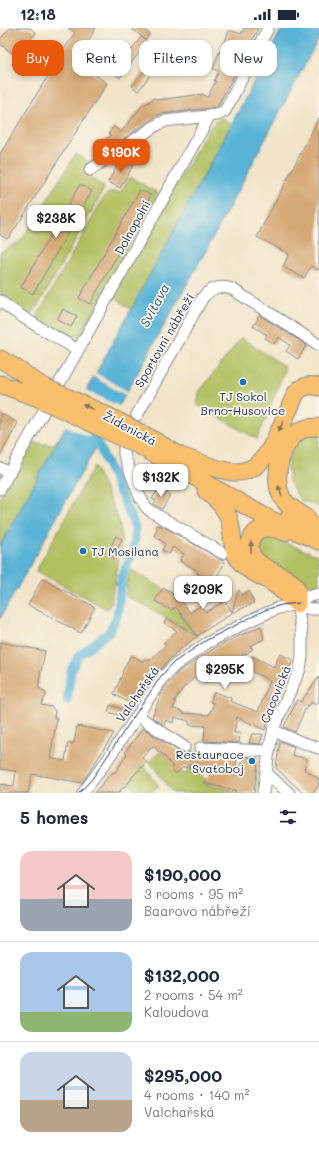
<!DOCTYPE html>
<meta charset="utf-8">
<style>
:root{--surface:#fff;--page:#f6f6f7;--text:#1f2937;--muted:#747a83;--line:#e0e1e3;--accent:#ea580c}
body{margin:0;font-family:Mali,sans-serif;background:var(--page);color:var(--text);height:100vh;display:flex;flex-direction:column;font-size:15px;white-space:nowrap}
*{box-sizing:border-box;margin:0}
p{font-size:13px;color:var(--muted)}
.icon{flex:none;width:22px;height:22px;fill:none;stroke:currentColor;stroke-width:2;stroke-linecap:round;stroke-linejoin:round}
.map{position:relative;height:765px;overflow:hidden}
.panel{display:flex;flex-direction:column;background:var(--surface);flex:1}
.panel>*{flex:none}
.top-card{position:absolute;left:12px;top:12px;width:295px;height:36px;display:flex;gap:8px}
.price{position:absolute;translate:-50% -34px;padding:0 9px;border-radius:8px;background:#fff;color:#222;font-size:13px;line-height:26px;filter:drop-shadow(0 1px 2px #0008)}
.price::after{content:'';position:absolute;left:50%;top:24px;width:12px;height:9px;margin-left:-6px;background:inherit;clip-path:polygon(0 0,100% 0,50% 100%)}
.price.active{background:var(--accent);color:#fff}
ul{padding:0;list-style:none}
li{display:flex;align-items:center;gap:12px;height:100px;padding:0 20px}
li+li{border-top:1px solid var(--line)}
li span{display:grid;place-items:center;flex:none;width:112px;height:80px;border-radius:12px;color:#555}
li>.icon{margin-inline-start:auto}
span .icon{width:48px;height:48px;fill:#fffc;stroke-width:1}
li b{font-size:17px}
h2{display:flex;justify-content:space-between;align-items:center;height:48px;padding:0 20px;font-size:17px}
.tag{padding:0 14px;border-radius:12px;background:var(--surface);box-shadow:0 2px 6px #0003;font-size:14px;line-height:36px}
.tag.active{background:var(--accent);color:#fff}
.status{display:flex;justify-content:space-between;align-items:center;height:28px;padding:0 20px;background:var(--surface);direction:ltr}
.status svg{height:11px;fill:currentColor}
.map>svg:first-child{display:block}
</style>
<div class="status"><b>12:18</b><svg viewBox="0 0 49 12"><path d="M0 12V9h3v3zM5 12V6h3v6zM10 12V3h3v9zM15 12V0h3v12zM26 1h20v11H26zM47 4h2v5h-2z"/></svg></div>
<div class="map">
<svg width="319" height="765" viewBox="0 0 319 765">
<rect width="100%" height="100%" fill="#fbf7ec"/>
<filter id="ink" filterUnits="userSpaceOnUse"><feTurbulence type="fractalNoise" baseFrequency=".025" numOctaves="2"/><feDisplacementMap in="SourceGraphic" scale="8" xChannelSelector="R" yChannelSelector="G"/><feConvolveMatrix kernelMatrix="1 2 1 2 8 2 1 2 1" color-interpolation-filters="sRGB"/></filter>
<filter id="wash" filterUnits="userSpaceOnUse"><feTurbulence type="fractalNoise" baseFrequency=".012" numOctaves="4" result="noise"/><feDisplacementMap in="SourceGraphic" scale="16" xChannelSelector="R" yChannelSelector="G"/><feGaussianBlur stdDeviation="0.9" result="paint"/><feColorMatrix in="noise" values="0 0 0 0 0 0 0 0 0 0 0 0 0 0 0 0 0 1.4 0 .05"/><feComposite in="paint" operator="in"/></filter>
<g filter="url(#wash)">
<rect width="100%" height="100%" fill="#f1e4c8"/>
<path fill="#b2c062" stroke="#667860" d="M 220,90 L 225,91 L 231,97 L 131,282 L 113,267 L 209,100 Z
M 76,126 L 87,133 L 88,137 L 93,145 L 89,148 L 104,159 L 103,163 L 35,283 C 35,283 30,286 30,287 C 22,288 4,271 0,265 L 0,225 L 21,213 Z
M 130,149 L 158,165 L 96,278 L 97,279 L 80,306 L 76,309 L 69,308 L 48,296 L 45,300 L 41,297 L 38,291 L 39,285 L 104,169 C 109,164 113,162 120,165 Z
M 241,310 L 284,338 L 284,344 L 261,402 L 257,411 L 196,376 L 198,373 L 199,364 Z
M 309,405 L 319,407 L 319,479 L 300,472 L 289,453 L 287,435 L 299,410 Z
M 59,410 L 0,518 L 0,468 L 30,414 L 52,417 Z
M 94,438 L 118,490 L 122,511 L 115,554 L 127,556 L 128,549 L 131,542 L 180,570 L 175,580 L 198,608 L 194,610 L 184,599 L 182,599 L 146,578 L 126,568 L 127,558 L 114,556 L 111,576 L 107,581 L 36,543 Z
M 271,509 L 319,528 L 319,557 L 314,558 L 309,556 L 260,529 L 258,518 L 262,511 Z
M 160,724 L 172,734 L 184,747 L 190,740 L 190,737 L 206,752 L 204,755 L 211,758 L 231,762 L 232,760 L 235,760 L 235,763 L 234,765 L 173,765 L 149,733 Z
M 143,737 L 159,758 L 152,763 L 152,765 L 138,765 L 124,750 Z"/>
<path fill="#59b3d6" stroke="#3a719a" d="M 282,0 L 319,0 L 319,10 L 209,217 L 0,591 L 0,518 L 67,396 L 106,327 L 219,120 Z"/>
<path fill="#f1e4c8" d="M 94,344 L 129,364 L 127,368 L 92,348 Z
M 84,361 L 121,379 L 101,415 L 64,397 Z"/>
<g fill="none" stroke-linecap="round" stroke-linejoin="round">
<path stroke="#59b3d6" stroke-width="9" d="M 67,673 L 71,643 L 78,628 L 109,604 L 117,589 L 122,549 L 133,523 L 135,510 L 135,500 L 131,489 L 93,405"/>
</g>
<g id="blocks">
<path fill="#d5a976" d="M 10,0 L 30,0 L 36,5 L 24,18 L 30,23 L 23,33 L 0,16 L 0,11 Z
M 68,0 L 96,0 L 75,34 L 107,55 L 11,207 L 7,211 L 0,207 L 0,126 L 75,4 Z
M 131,0 L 142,0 L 150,6 L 146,12 Z
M 244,0 L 258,0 L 235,46 L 217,79 L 161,86 L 147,94 L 104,124 L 99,117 L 102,116 L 101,114 L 111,108 L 109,105 L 114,99 L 121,104 L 142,78 L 155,70 L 158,72 L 203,66 L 207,70 L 216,53 L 214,53 L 219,43 L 213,41 L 223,14 L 225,14 L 229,2 L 241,6 Z
M 141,9 L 147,14 L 120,50 L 114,45 Z
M 168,19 L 176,21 L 174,29 L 163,26 Z
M 154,30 L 160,34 L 138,63 L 132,58 Z
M 319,90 L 319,242 L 311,238 L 304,250 L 283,239 L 289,226 L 257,209 Z
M 122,129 L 134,136 L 120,160 L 108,154 Z
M 80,156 L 92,163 L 33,266 L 21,259 Z
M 140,162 L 151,167 L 90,276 L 79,270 Z
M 63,281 L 77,288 L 71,299 L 57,291 Z
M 259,287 L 307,317 L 298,331 L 286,323 L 290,317 L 279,309 L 274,316 L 265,310 L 267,307 L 253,298 L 258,291 L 257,290 Z
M 0,385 L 18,395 L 0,428 Z
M 159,460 L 170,467 L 162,481 L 154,476 L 156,473 L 152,471 Z
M 161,497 L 225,534 L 213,555 L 197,545 L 198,543 L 180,533 L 184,526 L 173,519 L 169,526 L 162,522 L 165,516 L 154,507 L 157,501 L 156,498 Z
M 116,508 L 122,511 L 117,521 L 120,522 L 115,531 L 109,528 L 111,523 L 109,522 Z
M 42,551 L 95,579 L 81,605 L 28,577 Z
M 163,560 L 180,570 L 180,571 L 190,585 L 200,578 L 206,584 L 225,573 L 232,584 L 239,562 L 242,567 L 249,563 L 254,575 L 232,585 L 209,600 L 197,608 L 176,579 L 171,582 L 155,573 Z
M 167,590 L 197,608 L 176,625 L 168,633 L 149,654 L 133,677 L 114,666 L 123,645 L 122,644 L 131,627 L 143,634 L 145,631 L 149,633 L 151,631 L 166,617 L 163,615 L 177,603 L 164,595 Z
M 261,598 L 264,611 L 250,618 L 253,621 L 247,625 L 213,642 L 216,648 L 207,654 L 204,654 L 199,646 L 184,659 L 174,673 L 176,674 L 173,681 L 182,683 L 182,685 L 209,687 L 214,675 L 210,674 L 214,664 L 231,670 L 230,673 L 258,684 L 270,653 L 244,639 L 252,628 L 274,639 L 280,626 L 293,632 L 280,659 L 265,702 L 237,689 L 234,705 L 240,705 L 239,715 L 204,713 L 205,698 L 189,697 L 189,693 L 174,689 L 173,695 L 166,692 L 164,697 L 152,689 L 163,662 L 178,644 L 215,620 L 241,607 Z
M 0,614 L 45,623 L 38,659 L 45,664 L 46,667 L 41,677 L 52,679 L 55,683 L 54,690 L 57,690 L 50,730 L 65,733 L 68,715 L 74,715 L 77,698 L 114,705 L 82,755 L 32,746 L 28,765 L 0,765 L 0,756 L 14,758 L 16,743 L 0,741 Z
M 319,649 L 319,673 L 316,677 L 311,674 L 309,678 L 307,677 L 295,704 L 284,699 L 297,672 L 301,674 Z
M 110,677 L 129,683 L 125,689 L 108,684 Z
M 143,700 L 183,726 L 189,724 L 200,727 L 237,729 L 235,745 L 238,746 L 244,729 L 258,730 L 257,745 L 254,765 L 234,765 L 236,763 L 204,755 L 212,744 L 205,743 L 206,738 L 190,736 L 190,740 L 183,739 L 176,746 L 171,740 L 173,739 L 164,728 L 153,718 L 142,730 L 147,734 L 131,750 L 132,751 L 118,765 L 94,765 L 113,744 L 115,745 L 127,726 L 125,724 Z
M 252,706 L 263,706 L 260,716 L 249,715 Z
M 280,713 L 294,719 L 292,727 L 307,731 L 304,741 L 319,751 L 319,757 L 312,765 L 303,765 L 276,740 Z"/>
</g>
</g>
<g filter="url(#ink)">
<use href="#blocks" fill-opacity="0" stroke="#868a93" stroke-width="1"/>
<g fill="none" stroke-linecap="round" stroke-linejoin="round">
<g stroke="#868a93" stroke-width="13">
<path id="minor" d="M 90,142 L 155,98 L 165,93 L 217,87 L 225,83 L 268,0
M 0,273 C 24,292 51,306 78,322
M 137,387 L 203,269 C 211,260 220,257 232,261 L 319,317
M 124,415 L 124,427 L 140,469 L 146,479 L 152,484 L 222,525
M 0,440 L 9,445
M 0,461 L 209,89
M 297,576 L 306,569 L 319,566
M 297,576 L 310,581 L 319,581
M 138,688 L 184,719
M 274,703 L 301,714 L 319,720
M 200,720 L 269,723
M 266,745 L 289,765
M 83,765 L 108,731 L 163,649 L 175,637 L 207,615 L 251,592 L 278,580 L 297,576
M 263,765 L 269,723 L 274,699 L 300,641 L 302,629 L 302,606 L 297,576"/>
</g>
<g stroke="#868a93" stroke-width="19">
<path id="highway" d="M 0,331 L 14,339 L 42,358
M 0,356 L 36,369
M 148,409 L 182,429
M 142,419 L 269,491 L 319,513
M 180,428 C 197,433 215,442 233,444 C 261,446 271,420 281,399 C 286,388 291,377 296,365 C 302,358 310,356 319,359
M 206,463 C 219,473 229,483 231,500 C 233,511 232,522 239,532 C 247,544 263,548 274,556 C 282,562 290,570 297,576
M 290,488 L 319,500
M 307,490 C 298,484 288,479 283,471 C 270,451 282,409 304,401 C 309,399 314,399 319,399
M 285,504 C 277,501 269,498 261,501 C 256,503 252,508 251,512 C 242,539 284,543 295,558 C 298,563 297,570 297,576"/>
</g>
<use href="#minor" stroke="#fff" stroke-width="11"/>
<use href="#highway" stroke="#f9bf6c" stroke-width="17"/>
<path stroke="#1b2f5e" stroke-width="1" d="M 79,765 L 92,751 L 161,648 L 173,635 L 205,613 L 265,582 L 281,577 L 299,575"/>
<g stroke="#868a93" stroke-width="19" stroke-linecap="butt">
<path id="highway-bridge" d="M 42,358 L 108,388 L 148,409
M 36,369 L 142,419"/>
</g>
<use href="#highway-bridge" stroke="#f9bf6c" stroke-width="17"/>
</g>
<defs><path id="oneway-solid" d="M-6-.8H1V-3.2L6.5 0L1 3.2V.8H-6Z"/></defs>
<g fill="#7f7064">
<use href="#oneway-solid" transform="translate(88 379) rotate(-155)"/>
<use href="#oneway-solid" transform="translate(281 398) rotate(115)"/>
<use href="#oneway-solid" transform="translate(280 463) rotate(-109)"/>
<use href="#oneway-solid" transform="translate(251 519) rotate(-90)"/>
</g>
</g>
<g fill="#1f6fb2" stroke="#fbf7ec" stroke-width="1.5">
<circle cx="243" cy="354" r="4"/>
<circle cx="83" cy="523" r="4"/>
<circle cx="252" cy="733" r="4"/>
</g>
<g text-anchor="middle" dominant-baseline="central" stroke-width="3.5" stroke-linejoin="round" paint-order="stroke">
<g font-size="12" fill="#1b2f5e" stroke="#fbf7ec">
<text transform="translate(132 199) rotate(-61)">Dolnopolní</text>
<text transform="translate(164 312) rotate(-60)">Sportovní nábřeží</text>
<text transform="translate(130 400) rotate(28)">Židenická</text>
<text transform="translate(137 666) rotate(-55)">Valchařská</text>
<text transform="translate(275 666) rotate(-68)">Cacovická</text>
</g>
<g font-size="12" fill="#1b2f5e" stroke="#fbf7ec">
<text x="243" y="368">TJ Sokol<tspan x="243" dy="14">Brno-Husovice</tspan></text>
<text x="91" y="523" text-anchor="start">TJ Mosilana</text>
<text x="244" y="726" text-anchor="end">Restaurace<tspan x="244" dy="14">Svatoboj</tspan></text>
</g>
<g font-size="13" font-style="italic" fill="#2e5782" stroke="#fbf7ec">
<text transform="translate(154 277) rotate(-62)">Svitava</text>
</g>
</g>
</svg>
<b class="price active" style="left:121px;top:145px">$190K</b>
<b class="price" style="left:56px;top:211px">$238K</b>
<b class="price" style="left:161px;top:470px">$132K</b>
<b class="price" style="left:203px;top:582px">$209K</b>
<b class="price" style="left:225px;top:662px">$295K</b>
<div class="top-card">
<a class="tag active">Buy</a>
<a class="tag">Rent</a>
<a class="tag">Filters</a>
<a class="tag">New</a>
</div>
</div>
<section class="panel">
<h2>5 homes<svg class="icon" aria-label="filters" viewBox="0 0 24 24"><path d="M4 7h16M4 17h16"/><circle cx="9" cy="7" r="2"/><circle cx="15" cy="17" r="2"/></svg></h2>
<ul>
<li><span style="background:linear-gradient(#f6c9c9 60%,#9aa5b1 0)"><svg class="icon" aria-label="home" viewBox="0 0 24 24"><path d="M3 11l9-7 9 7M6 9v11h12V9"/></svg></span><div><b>$190,000</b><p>3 rooms · 95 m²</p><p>Baarovo nábřeží</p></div></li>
<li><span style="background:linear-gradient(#a9c7e8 75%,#8fb573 0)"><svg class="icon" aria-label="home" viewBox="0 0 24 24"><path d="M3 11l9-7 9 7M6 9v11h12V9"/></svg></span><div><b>$132,000</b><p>2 rooms · 54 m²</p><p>Kaloudova</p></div></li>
<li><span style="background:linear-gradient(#c9d6e8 60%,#b9a48a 0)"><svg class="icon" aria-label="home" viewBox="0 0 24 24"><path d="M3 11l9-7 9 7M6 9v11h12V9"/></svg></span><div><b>$295,000</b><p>4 rooms · 140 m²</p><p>Valchařská</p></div></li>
</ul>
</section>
